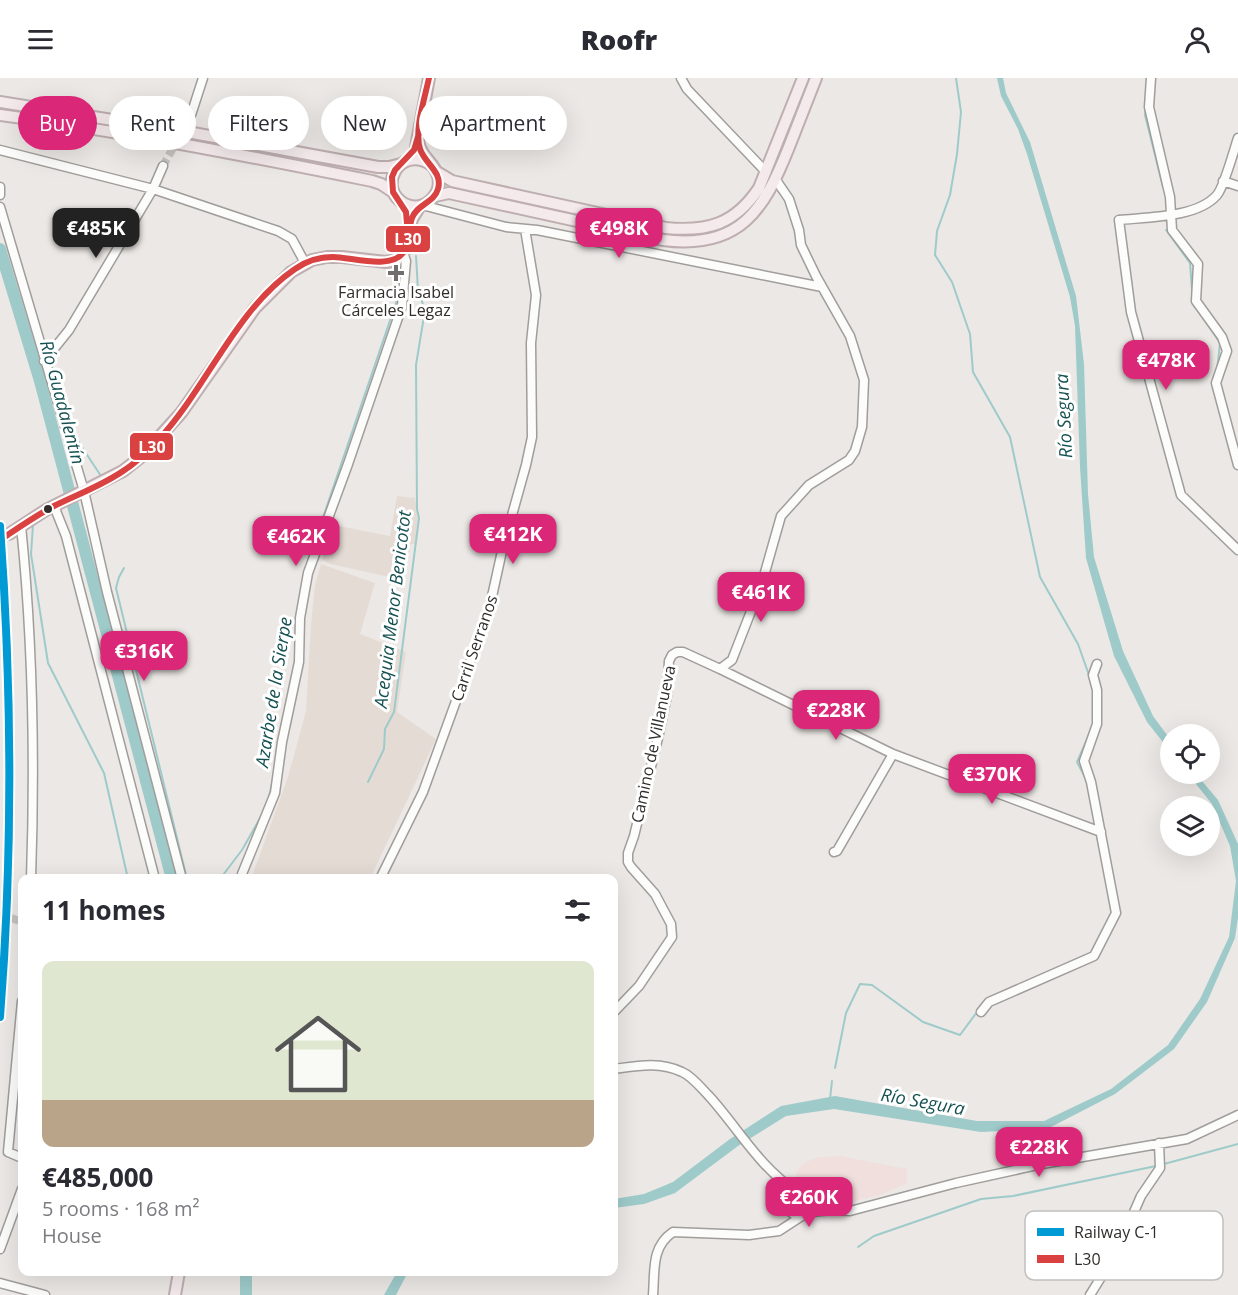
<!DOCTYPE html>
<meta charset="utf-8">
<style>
:root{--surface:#fff;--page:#f7f7f7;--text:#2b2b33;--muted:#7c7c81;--accent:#db2777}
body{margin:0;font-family:"Open Sans",sans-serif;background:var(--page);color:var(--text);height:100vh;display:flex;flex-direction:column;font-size:22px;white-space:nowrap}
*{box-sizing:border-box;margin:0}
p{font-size:20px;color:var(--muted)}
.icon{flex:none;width:33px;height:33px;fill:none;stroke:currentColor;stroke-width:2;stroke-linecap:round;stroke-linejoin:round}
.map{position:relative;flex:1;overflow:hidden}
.side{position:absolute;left:18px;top:796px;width:600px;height:402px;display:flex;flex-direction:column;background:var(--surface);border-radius:12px;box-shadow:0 6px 24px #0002}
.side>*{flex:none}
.banner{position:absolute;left:18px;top:18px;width:600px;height:54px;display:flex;gap:12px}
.tools{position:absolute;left:1160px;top:646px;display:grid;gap:12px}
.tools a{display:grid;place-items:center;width:60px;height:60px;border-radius:50%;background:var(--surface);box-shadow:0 6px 24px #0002;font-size:30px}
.price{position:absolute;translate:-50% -51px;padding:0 14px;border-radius:12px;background:var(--accent);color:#fff;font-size:20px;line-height:39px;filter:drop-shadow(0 2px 3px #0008)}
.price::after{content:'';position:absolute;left:50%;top:36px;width:18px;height:14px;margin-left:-9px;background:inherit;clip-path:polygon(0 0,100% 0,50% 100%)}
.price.current{background:#222;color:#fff}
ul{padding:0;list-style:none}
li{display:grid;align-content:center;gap:12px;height:318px;padding:0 24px}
li span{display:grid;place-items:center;height:186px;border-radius:12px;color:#555}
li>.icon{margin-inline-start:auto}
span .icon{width:108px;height:108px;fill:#fffc;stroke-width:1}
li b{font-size:26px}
h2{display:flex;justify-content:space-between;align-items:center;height:72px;padding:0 24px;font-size:26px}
.pill{padding:0 21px;border-radius:27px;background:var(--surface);box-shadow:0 6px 24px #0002;font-size:21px;line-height:54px}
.pill.current{background:var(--accent);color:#fff}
header{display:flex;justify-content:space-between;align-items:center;height:78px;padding:0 24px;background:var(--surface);font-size:27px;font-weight:800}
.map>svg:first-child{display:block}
</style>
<header><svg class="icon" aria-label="menu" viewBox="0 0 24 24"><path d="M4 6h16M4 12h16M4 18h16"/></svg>Roofr<svg class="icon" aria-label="person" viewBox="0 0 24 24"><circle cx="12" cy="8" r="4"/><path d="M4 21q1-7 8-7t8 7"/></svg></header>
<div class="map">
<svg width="1238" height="1217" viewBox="0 0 1238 1217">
<rect width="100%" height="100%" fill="#ece8e5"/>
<path fill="#f0dfdc" d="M 840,1078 L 907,1091 L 907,1105 L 880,1117 L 841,1126 L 822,1122 L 806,1110 L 798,1107 L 796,1098 L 798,1091 L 804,1085 L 819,1079 Z"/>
<path fill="#e5dbd5" d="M 397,418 L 415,420 L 418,440 L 415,466 L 411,466 L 403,502 L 330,486 L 322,481 L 334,447 L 390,458 Z
M 321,486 L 375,505 L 360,556 L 406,574 L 397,634 L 436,661 L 370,801 L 259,801 L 252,798 L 288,699 L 306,633 L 311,547 L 315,507 Z"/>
<path fill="#9ecbca" d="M 997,0 L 1003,0 L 1006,15 L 1030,64 L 1076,218 L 1084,286 L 1088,416 L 1094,479 L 1123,573 L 1153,638 L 1170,661 L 1170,673 L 1147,644 L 1114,578 L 1086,480 L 1080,389 L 1075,248 L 1070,219 L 1027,76 L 1018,51 L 1001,18 Z
M 1188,696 L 1196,696 L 1218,722 L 1238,766 L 1238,840 L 1235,860 L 1207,924 L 1174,971 L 1115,1016 L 1047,1051 L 981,1054 L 834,1031 L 786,1038 L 738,1068 L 675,1115 L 644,1126 L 614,1130 L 614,1121 L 644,1116 L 673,1104 L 730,1061 L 781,1028 L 835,1018 L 977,1043 L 1044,1043 L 1111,1011 L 1168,967 L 1200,921 L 1229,859 L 1236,803 L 1230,768 L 1212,726 Z
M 397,1194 L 408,1194 L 396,1217 L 384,1217 Z"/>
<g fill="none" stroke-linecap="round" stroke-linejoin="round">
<path stroke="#9ecbca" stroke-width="2" d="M 956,0 L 961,34 L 957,76 L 950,117 L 937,153 L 935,177 L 952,204 L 970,256 L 973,294 L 1010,359 L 1040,499 L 1078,566 L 1090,600
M 1146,30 L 1145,37 L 1163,109
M 1166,152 L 1190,185 L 1193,225
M 1206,244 L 1220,265 L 1217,292
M 56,291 L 74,357 L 101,398
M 33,447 L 31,476 L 48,585 L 104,695 L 128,801
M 313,469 L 399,216
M 124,490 L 119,499 L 116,510 L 187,801
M 301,512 L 304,497
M 1086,701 L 1077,684 L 1089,657
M 368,704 L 384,671 L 385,651 L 394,634 L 419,440 L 417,431 L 416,287 L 425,232 L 418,212 L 416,178
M 269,719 L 273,701
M 220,801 L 242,772 L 264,733
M 835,990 L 846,935 L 860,906 L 872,907 L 923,944 L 960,957 L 977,934
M 830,1021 L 832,1003
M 1164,1086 L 1238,1066
M 858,1169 L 874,1158 L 981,1121 L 1013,1118 L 1156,1088"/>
<path stroke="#9ecbca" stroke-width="12" d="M 0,171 L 40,303 L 172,801
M 246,1194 L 246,1217"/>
<path stroke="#c6c3c0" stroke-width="8" stroke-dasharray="8 4" stroke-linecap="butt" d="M 163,88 L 191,37
M 0,836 L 22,844"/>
<path stroke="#c6c3c0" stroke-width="10" stroke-dasharray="10 5" stroke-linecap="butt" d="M 0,462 L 9,456"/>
<g stroke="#a09d9b" stroke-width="11">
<path id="minor" d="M 681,0 L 687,11 L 766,94
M 1151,0 L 1149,29 L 1170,119 L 1172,152 L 1198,186 L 1196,223 L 1222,259 L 1227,273 L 1216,305 L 1238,387
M 191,37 L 203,0
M 1238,60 C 1234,72 1224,109 1217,117 C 1197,140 1147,139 1119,142 L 1131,234 L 1181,417 L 1238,472
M 0,72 L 153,111 L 278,153 L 292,161 L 305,185
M 1223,103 L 1238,108
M 0,109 L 0,117
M 422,127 L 506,149 L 537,152 L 822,209
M 0,129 L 84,413 L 107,514 L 182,801
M 44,283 L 69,252 L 153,111 L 163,88
M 54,428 L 66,458 L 155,801
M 21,448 C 33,565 35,684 31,801
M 720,591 L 893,676 L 837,773 L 834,774
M 893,676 L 1101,754
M 242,801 L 242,796 L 275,715 L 282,664 L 299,584 L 300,540 L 308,495 L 348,386 L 402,228 L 406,183 L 403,175
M 380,801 L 423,714 L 489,532 L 502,473 L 526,387 L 532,359 L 531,265 L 536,217 L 525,151
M 22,923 L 8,1074 L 22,1080
M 614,934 L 639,908 L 672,859 L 671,846 L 655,816 L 631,789 L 628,784 L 628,775 L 634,758 L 658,660 L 667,617 L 669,583 L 672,577 L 677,574 L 683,574 L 720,591 L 732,582 L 762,505 L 781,438 L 809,407 L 849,382 L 855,373 L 862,349 L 864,302 L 850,258 L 816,198 L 801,167 L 799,152 L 789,121 L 776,102
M 981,934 L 989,924 L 1094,878 L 1116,835 L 1091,704 L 1084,683 L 1097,646 L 1097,612 L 1093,597 L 1097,586
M 614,991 C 636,988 660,983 682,994 C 692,998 701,1010 709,1018 C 738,1050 760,1090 796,1113
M787 1125a13 13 0 1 1 26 0a13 13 0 1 1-26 0Z
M 809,1134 L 833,1132 L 850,1133 L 956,1105 L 1042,1086 L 1187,1061 L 1238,1037
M 0,1171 L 22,1111
M 0,1205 L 45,1217
M 653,1217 C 655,1192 651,1169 673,1154 L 749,1157 L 779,1153 L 802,1138
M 1090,1217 L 1116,1175 L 1141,1118 L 1160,1090 L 1159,1065"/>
</g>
<g stroke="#beaeb0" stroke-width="14">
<path id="major" d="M 0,24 L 193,55 L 378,89 L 389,89 L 401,86
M 0,37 C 125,54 248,78 372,103 L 381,106 L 393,114
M 418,62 C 420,79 434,84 438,98 C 443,117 423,135 405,126 C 376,111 399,67 430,86
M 416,69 L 429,0
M 437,94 L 452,103 L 461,105 L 666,150 C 708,154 735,146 759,110 L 803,0
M 435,118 L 449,115 L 663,162 C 740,172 764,132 789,69 C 798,46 807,23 816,0
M 9,456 L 46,432 L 123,393 L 142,378 L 181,335 L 255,230 L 291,194 L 312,182 L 327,179 L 342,179 L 386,184 L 397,182 L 404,174 L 412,141 L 420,128
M 175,1217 L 179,1194"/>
</g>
<use href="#minor" stroke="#fcfcfb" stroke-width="8"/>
<use href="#major" stroke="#f4eaec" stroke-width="10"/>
<g stroke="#fff" stroke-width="10">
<path id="bus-1" d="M 408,158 L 406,134 L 393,114 L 392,99 L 395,92 L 414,72 L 420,52
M 0,462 C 18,450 35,438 54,428 C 78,416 104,407 126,391 C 139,383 149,371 160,360 C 207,309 236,231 295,191 C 306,183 319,179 333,179 C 351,179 390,192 403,175 C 410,166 408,151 412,140 C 417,126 434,125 438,111 C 443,94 425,86 420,71 C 414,53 425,19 429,0"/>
</g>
<use href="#bus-1" stroke="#da4241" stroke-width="6"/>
<g stroke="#fff" stroke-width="12">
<path id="rail-1" d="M 0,448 C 12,612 13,775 0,939"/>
</g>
<use href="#rail-1" stroke="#009ad5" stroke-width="8"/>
</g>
<path fill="#726e6c" stroke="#fff" stroke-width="2" d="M393 186h6v6h6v6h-6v6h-6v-6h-6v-6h6z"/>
<circle fill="#302d2b" stroke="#fff" stroke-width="2" cx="48" cy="431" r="5"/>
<g text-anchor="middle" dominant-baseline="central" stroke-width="6" stroke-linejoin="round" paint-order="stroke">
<g font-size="16" fill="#302d2b" stroke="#fff">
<text x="396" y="214">Farmacia Isabel<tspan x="396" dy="18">Cárceles Legaz</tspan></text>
</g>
<g font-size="16" fill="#302d2b" stroke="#fff">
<text transform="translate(474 570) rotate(-71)">Carril Serranos</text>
<text transform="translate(653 666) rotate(-78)">Camino de Villanueva</text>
</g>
<g font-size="18" font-style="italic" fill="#165152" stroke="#fff">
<text transform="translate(63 324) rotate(75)">Río Guadalentín</text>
<text transform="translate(1063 338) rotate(-93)">Río Segura</text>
<text transform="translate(392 531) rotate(-83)">Acequia Menor Benicotot</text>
<text transform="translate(273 614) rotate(-81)">Azarbe de la Sierpe</text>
<text transform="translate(923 1023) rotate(10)">Río Segura</text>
</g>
</g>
<rect x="1025" y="1133" width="198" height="69" rx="9" fill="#fff" stroke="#c1c0bf" stroke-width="1.5"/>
<rect x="1037" y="1150" width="27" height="8" fill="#009ad5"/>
<rect x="1037" y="1177" width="27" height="8" fill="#da4241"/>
<g font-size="16" fill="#302d2b">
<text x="1074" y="1160">Railway C-1</text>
<text x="1074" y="1187">L30</text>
</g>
<g stroke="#fff" stroke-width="2">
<rect x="385" y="147" width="46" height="28" rx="6" fill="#da4241"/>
<rect x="129" y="354" width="45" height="29" rx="6" fill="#da4241"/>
</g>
<g font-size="16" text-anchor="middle" font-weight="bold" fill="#fff">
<text x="408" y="167">L30</text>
<text x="152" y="375">L30</text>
</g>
</svg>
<div class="tools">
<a><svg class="icon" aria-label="locate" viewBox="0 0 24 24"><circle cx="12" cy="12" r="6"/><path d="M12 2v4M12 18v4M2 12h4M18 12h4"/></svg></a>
<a><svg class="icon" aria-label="layers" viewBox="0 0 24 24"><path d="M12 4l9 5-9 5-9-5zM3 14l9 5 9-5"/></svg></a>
</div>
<b class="price current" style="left:96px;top:181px">€485K</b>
<b class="price" style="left:619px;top:181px">€498K</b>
<b class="price" style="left:1166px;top:313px">€478K</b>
<b class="price" style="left:513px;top:487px">€412K</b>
<b class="price" style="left:296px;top:489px">€462K</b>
<b class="price" style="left:761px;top:545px">€461K</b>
<b class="price" style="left:144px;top:604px">€316K</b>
<b class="price" style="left:836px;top:663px">€228K</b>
<b class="price" style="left:992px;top:727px">€370K</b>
<b class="price" style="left:1039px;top:1100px">€228K</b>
<b class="price" style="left:809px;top:1150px">€260K</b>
<div class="banner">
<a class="pill current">Buy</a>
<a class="pill">Rent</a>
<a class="pill">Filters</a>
<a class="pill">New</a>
<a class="pill">Apartment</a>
</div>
<section class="side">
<h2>11 homes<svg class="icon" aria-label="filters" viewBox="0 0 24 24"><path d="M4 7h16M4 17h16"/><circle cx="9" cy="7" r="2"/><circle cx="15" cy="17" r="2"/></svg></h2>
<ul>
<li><span style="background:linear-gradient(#dfe7d0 75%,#b9a48a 0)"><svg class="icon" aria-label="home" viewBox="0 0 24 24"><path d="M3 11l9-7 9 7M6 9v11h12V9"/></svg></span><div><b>€485,000</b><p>5 rooms · 168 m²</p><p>House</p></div></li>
</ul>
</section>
</div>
